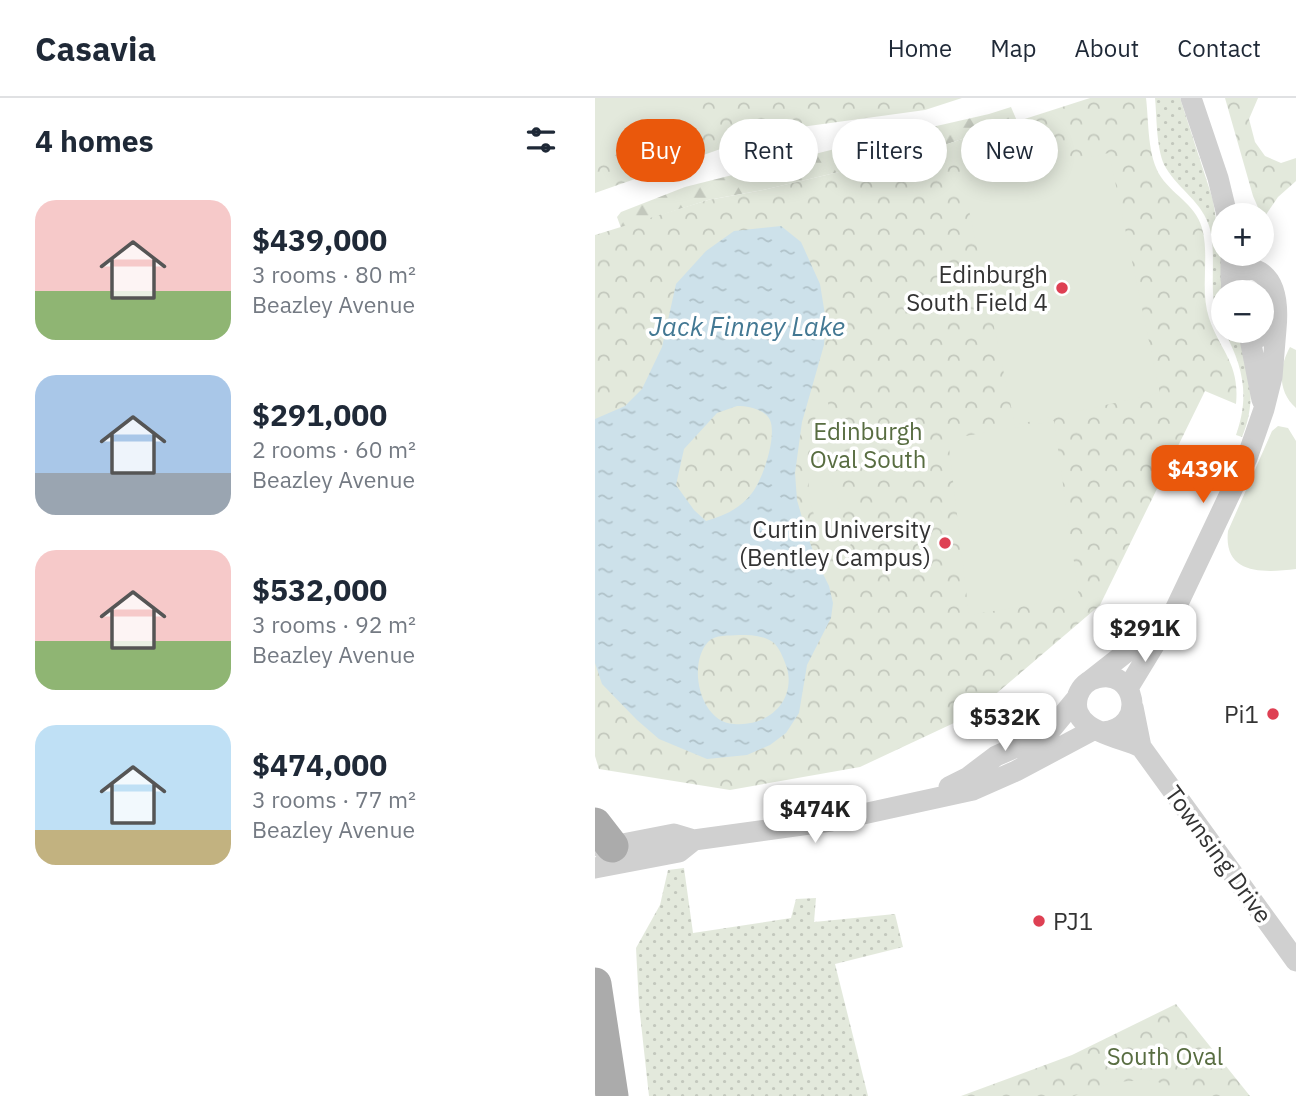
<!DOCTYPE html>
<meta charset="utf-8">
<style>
:root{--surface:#fff;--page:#f6f6f7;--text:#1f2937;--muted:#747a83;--line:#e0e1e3;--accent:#ea580c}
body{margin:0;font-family:"IBM Plex Sans",sans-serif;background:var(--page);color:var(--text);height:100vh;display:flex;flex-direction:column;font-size:26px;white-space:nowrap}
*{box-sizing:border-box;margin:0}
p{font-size:23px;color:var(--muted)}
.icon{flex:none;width:38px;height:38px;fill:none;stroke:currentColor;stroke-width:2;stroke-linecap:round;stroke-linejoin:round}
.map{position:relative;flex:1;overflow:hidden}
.side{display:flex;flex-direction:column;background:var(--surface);width:595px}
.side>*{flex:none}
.hud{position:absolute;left:21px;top:21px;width:574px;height:63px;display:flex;gap:14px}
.tools{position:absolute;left:616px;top:105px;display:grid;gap:14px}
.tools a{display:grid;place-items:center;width:63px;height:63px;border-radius:50%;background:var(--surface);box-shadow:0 4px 18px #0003;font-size:35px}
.price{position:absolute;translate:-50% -60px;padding:0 16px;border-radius:14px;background:#fff;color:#222;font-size:23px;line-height:46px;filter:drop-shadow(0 2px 4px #0008)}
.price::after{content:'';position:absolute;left:50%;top:42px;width:21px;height:16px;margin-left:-10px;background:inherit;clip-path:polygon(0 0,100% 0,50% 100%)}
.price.on{background:var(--accent);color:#fff}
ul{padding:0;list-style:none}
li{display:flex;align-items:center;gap:21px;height:175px;padding:0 35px}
li span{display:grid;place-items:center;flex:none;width:196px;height:140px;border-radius:21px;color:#555}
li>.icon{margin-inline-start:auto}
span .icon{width:84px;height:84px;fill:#fffc;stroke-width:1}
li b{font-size:30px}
h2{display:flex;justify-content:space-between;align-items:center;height:84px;padding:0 35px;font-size:30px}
.chip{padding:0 24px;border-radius:32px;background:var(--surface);box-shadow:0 4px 18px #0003;font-size:24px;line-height:63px}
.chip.on{background:var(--accent);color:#fff}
header{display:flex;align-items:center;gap:42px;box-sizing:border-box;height:98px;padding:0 35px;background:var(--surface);border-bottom:2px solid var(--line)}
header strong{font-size:33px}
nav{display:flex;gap:38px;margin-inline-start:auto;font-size:24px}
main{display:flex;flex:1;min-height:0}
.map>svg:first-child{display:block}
</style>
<header>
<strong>Casavia</strong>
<nav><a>Home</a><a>Map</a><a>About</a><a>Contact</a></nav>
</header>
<main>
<section class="side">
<h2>4 homes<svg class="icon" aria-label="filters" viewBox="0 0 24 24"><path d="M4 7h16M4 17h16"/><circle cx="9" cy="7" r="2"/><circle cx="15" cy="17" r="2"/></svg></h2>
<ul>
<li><span style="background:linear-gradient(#f6c9c9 65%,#8fb573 0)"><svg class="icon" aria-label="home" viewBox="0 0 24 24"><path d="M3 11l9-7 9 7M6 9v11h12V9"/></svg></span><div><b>$439,000</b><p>3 rooms · 80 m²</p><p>Beazley Avenue</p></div></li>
<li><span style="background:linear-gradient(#a9c7e8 70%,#9aa5b1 0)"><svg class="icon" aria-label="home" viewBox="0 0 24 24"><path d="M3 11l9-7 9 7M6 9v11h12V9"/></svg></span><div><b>$291,000</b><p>2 rooms · 60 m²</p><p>Beazley Avenue</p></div></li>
<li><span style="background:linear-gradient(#f6c9c9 65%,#8fb573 0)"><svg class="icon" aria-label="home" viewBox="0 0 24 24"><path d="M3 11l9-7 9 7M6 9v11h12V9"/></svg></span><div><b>$532,000</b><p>3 rooms · 92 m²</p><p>Beazley Avenue</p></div></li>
<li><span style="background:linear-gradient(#bfe0f5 75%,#c2b280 0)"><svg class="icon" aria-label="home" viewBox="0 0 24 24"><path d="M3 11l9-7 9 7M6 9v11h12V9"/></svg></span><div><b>$474,000</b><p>3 rooms · 77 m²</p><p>Beazley Avenue</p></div></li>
</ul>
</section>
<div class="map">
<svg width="701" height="998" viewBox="0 0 701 998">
<defs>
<pattern id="grass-dots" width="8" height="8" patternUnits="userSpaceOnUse" patternTransform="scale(1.75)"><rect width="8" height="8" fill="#e3e9dc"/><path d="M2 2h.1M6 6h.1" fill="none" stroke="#c3c8bd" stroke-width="1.8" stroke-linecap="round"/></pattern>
<pattern id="forest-firs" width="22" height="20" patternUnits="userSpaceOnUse" patternTransform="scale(1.75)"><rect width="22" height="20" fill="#e3e9dc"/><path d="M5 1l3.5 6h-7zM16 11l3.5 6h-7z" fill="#c3c8bd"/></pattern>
<pattern id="park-crowns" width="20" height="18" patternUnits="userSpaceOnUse" patternTransform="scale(1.75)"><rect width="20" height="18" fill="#e3e9dc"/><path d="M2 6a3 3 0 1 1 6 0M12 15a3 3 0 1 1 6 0" fill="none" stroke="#c3c8bd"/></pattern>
<pattern id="water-ripples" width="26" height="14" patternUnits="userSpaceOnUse" patternTransform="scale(1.75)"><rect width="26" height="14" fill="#cde1ea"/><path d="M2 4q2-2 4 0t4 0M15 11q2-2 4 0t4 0" fill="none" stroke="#b0c2c9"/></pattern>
</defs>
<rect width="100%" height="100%" fill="#fff"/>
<path fill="url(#grass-dots)" d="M 560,0 L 585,0 L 618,102 L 629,177 L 624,214 L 628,232 C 610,201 623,165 615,131 C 608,104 584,92 571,70 C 561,54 562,19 560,0 Z
M 629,233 L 633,233 L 650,246 C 655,281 661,305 647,339 L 641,337 C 655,298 648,268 629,233 Z
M 89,770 L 98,835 L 196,820 L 201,801 L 221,800 L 219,824 L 300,816 L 308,849 L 240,866 L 273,998 L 54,998 L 44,907 L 41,850 L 65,807 L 73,772 Z"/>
<path fill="url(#forest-firs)" d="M 416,9 L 422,23 L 325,55 L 282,65 L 289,40 L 394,16 Z
M 275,42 L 265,69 L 168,92 L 113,102 L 26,130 L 22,119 L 26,114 L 90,89 Z"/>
<path fill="url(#park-crowns)" d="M 0,0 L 367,0 L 330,12 L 177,33 L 0,95 Z
M 495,0 L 551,0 C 554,24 552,58 566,79 C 580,99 603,108 608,134 C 614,162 605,192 614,220 C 625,253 645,265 641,306 L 610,293 L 505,507 L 376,617 L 265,669 L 135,692 L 4,671 L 0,658 L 0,137 L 113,102 L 168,92 L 324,55 Z
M 630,0 L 663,0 L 654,21 L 660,44 L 670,58 L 686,65 L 701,60 L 701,83 L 683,99 L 668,121 L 658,98 Z
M 581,906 L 655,998 L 366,998 L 477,957 Z"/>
<path fill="#e3e9dc" d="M 0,0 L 95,0 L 105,27 L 0,64 Z
M 514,55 L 565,295 L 420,327 L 368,84 Z
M 695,249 L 701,252 L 701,310 C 682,293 684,269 695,249 Z
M 230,304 L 233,304 L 234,312 L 238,313 L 244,328 L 251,337 L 250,342 L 245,345 L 248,352 L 236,359 L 233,375 L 245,407 L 241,414 L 242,418 L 259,422 L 263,428 L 255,448 L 253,474 C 216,434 207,391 217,339 C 219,326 220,313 230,304 Z
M 459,323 L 484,499 L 374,517 L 353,341 Z
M 683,328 L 693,330 L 701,343 L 701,471 C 669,475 628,477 633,433 L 677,333 Z
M 558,982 L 598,998 L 479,998 L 518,984 Z"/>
<path fill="url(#water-ripples)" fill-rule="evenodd" d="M 186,128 L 206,144 L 225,186 L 231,223 L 229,247 L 207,324 L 200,375 L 202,402 L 210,430 L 221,462 L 234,488 L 238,505 L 236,520 L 212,567 L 204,615 L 191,635 L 175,647 L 152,657 L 112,661 L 64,641 L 42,622 L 7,586 L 0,565 L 0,321 L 30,308 L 47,291 L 67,249 L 81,186 L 111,153 L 139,133 ZM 142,308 C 153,308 170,311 175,322 C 182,339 168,381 157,395 C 146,410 129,418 111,423 L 99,412 L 81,387 L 89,351 L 122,315 ZM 144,537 C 156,537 170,537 180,546 C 186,553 189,562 192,570 C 201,604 172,629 139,626 C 105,624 92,567 113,544 C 120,536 134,538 144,537 Z"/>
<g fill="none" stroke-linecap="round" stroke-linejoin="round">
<path stroke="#d0d0d0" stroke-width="21" d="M 596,0 L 623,80 L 632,117
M 636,156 L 636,182
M 636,194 C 636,178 642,173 658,171 C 683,179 683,210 681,231 L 664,239 L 651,233
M 654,236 L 667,302
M 496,582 L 566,527
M 533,590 L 578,516 L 652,360 L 669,311 L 677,279 L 681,231
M 538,609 L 546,649 L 701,863
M 508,634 C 554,630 540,569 502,580 C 493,582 486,589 483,597 C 472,633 524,638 546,649
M 354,689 L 372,680 L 401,658 L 453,635 L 482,600
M 7,750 L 79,736 L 99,742 L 236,723 L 378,692 L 421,673 L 498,632
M 0,770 L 84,754 L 99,742"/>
<path stroke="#ababab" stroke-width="33" d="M 0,726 L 17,748
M 0,886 L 17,998"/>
</g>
<g fill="#de4053" stroke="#fff" stroke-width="2.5">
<circle cx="467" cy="190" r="7"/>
<circle cx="350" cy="445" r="7"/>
<circle cx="678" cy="616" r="7"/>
<circle cx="444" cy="823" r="7"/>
</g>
<g text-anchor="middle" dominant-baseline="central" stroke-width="7" stroke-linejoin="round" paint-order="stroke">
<g font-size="24" fill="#333" stroke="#fff" text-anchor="end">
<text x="453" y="176">Edinburgh<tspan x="453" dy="28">South Field 4</tspan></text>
<text x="336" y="431">Curtin University<tspan x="336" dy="28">(Bentley Campus)</tspan></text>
<text x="664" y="616">Pi1</text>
<text x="458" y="823" text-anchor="start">PJ1</text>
</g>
<g font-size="24" fill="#586d41" stroke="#fff">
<text x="273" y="333">Edinburgh<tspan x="273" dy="28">Oval South</tspan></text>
<text x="570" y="958">South Oval</text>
</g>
<g font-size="24" fill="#333" stroke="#fff">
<text transform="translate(624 756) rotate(54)">Townsing Drive</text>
</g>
<g font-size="26" font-style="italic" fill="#437893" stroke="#fff">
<text x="152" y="228">Jack Finney Lake</text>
</g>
</g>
</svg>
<div class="tools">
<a>+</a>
<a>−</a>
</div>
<b class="price on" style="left:608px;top:407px">$439K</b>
<b class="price" style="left:550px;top:566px">$291K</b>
<b class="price" style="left:410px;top:655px">$532K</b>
<b class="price" style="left:220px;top:747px">$474K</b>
<div class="hud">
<a class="chip on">Buy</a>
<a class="chip">Rent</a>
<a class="chip">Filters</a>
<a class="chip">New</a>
</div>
</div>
</main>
